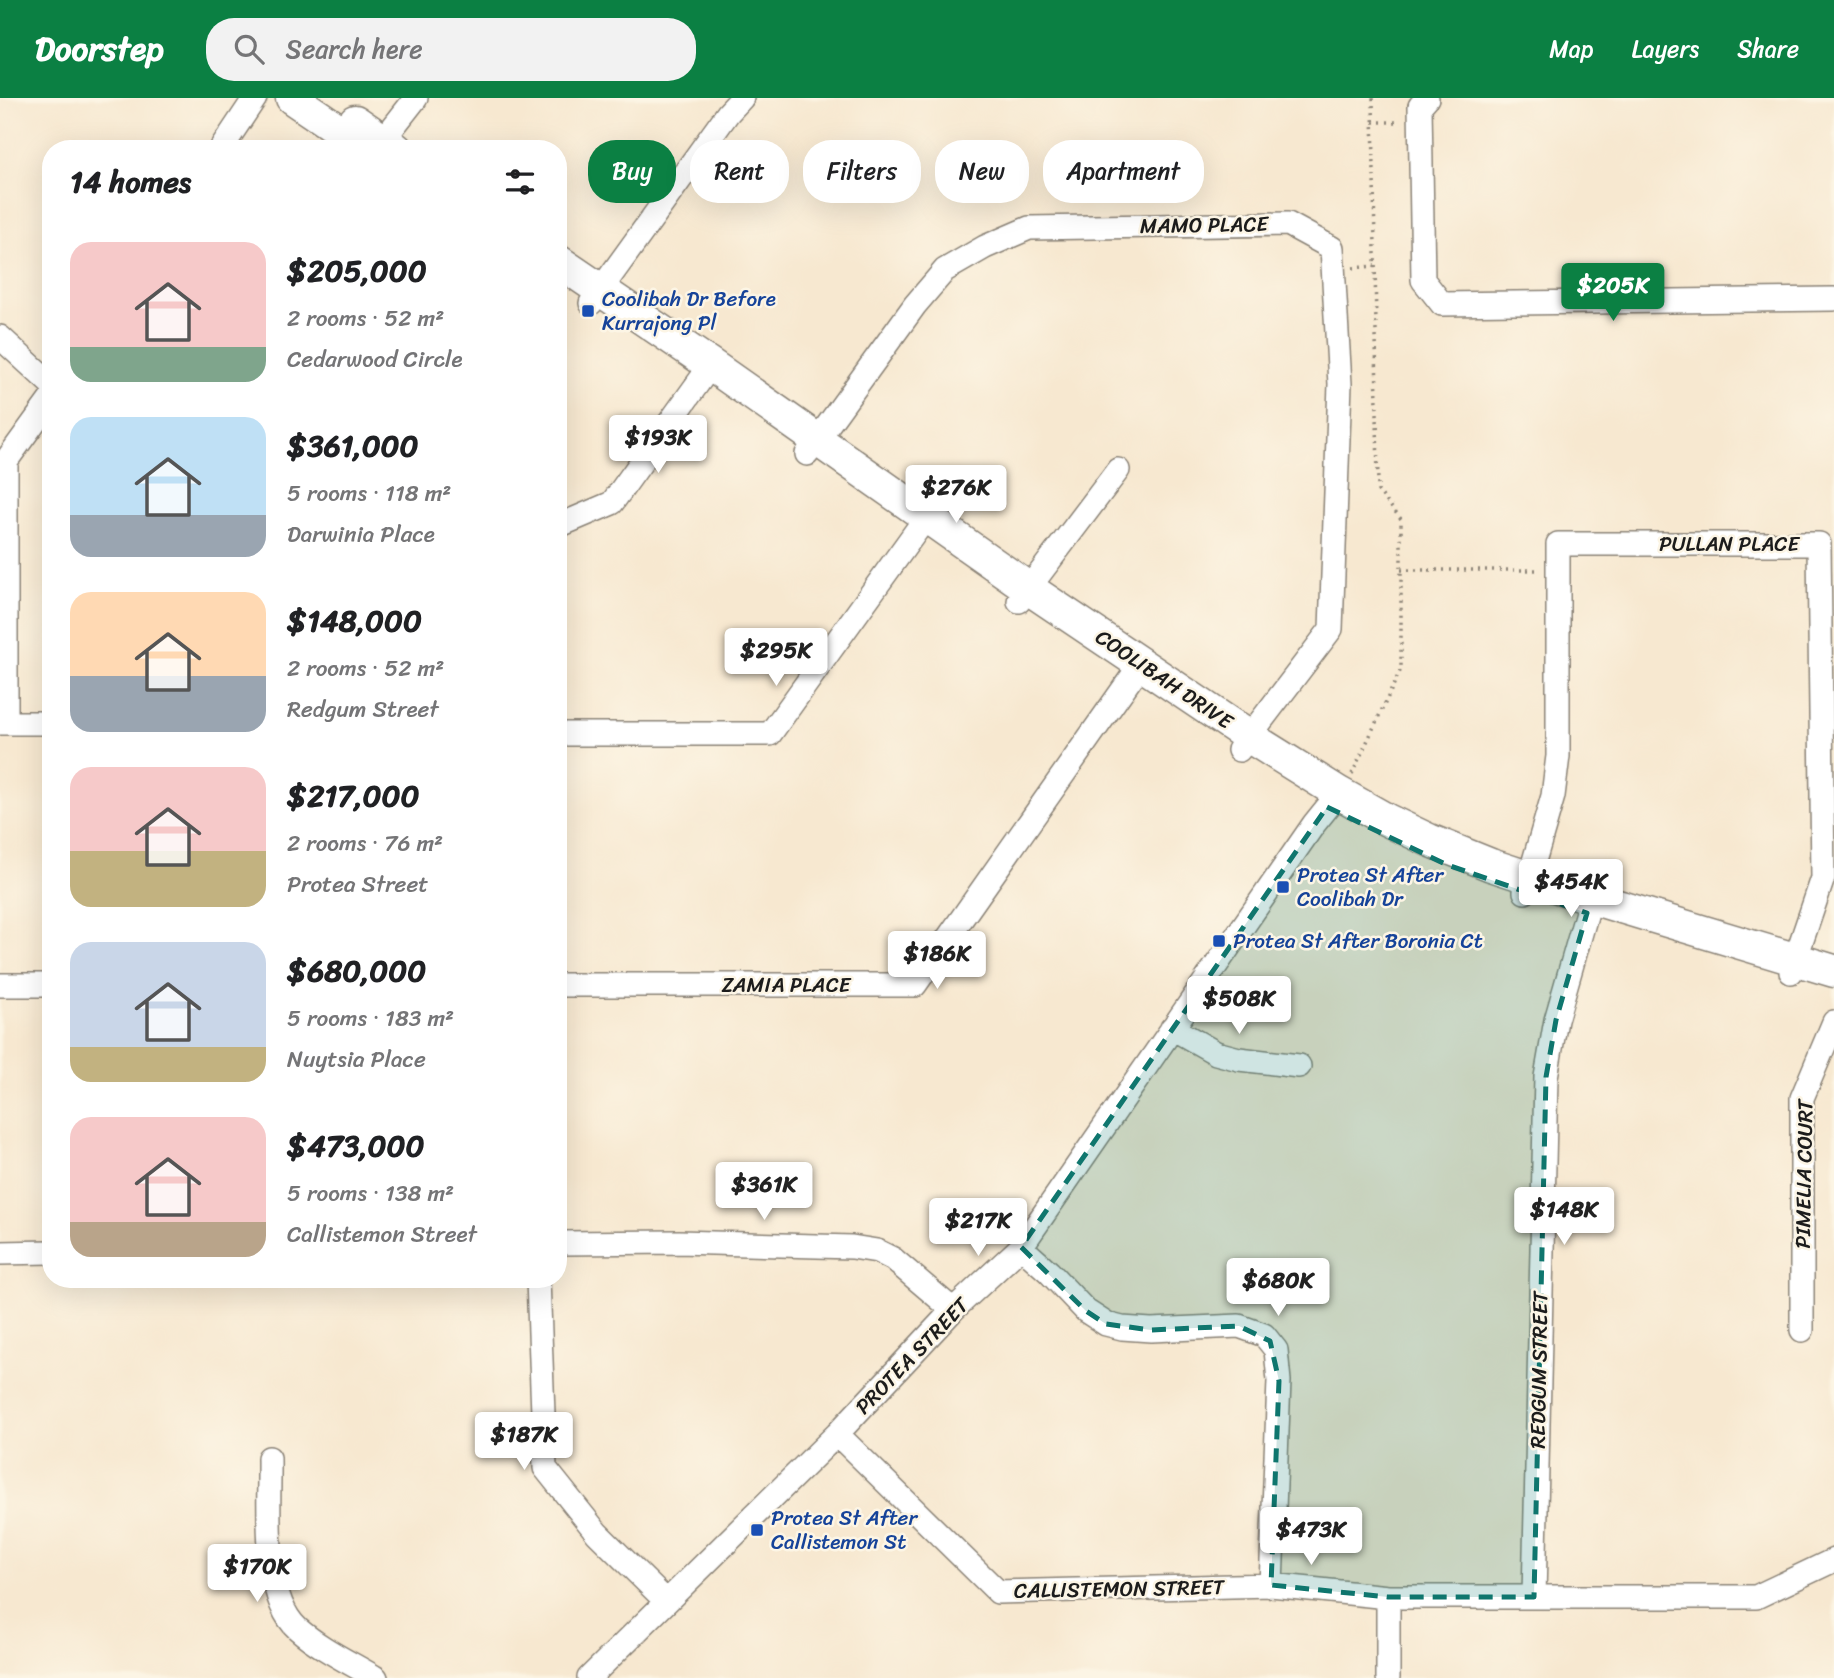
<!DOCTYPE html>
<meta charset="utf-8">
<style>
:root{--surface:#fff;--page:#f2f2f2;--text:#202124;--muted:#757577;--accent:#0b8043}
body{margin:0;font-family:Sriracha,sans-serif;background:var(--page);color:var(--text);height:100vh;display:flex;flex-direction:column;font-size:26px;white-space:nowrap}
*{box-sizing:border-box;margin:0}
p{font-size:23px;color:var(--muted)}
.icon{flex:none;width:38px;height:38px;fill:none;stroke:currentColor;stroke-width:2;stroke-linecap:round;stroke-linejoin:round}
.map{position:relative;flex:1;overflow:hidden}
.side{position:absolute;left:42px;top:42px;width:525px;height:1148px;display:flex;flex-direction:column;background:var(--surface);border-radius:28px;box-shadow:0 7px 28px #0002}
.side>*{flex:none}
.hud{position:absolute;left:588px;top:42px;width:665px;height:63px;display:flex;gap:14px}
.price{position:absolute;translate:-50% -60px;padding:0 16px;border-radius:7px;background:#fff;color:#222;font-size:23px;line-height:46px;filter:drop-shadow(0 2px 4px #0008)}
.price::after{content:'';position:absolute;left:50%;top:42px;width:21px;height:16px;margin-left:-10px;background:inherit;clip-path:polygon(0 0,100% 0,50% 100%)}
.price.current{background:var(--accent);color:#fff}
ul{padding:0;list-style:none}
li{display:flex;align-items:center;gap:21px;height:175px;padding:0 28px}
li span{display:grid;place-items:center;flex:none;width:196px;height:140px;border-radius:21px;color:#555}
li>.icon{margin-inline-start:auto}
span .icon{width:84px;height:84px;fill:#fffc;stroke-width:1}
li b{font-size:30px}
h2{display:flex;justify-content:space-between;align-items:center;height:84px;padding:0 28px;font-size:30px}
.chip{padding:0 24px;border-radius:28px;background:var(--surface);box-shadow:0 7px 28px #0002;font-size:24px;line-height:63px}
.chip.current{background:var(--accent);color:#fff}
header{display:flex;align-items:center;gap:42px;box-sizing:border-box;height:98px;padding:0 35px;background:var(--accent);color:#fff}
header strong{font-size:33px}
nav{display:flex;gap:38px;margin-inline-start:auto;font-size:24px}
.search{width:490px;height:63px;background:var(--page);display:flex;align-items:center;gap:18px;box-sizing:border-box;padding:0 24px;border-radius:28px;color:var(--muted);font-size:26px}
.map>svg:first-child{display:block}
</style>
<header>
<strong>Doorstep</strong>
<div class="search"><svg class="icon" aria-label="search" viewBox="0 0 24 24"><circle cx="10" cy="10" r="6"/><path d="M15 15l6 6"/></svg>Search here</div>
<nav><a>Map</a><a>Layers</a><a>Share</a></nav>
</header>
<div class="map">
<svg width="1834" height="1580" viewBox="0 0 1834 1580">
<rect width="100%" height="100%" fill="#fcf5e5"/>
<filter id="ink" filterUnits="userSpaceOnUse"><feTurbulence type="fractalNoise" baseFrequency=".0143" numOctaves="2"/><feDisplacementMap in="SourceGraphic" scale="14" xChannelSelector="R" yChannelSelector="G"/><feConvolveMatrix kernelMatrix="1 2 1 2 8 2 1 2 1" color-interpolation-filters="sRGB"/></filter>
<filter id="wash" filterUnits="userSpaceOnUse"><feTurbulence type="fractalNoise" baseFrequency=".00686" numOctaves="4" result="noise"/><feDisplacementMap in="SourceGraphic" scale="28" xChannelSelector="R" yChannelSelector="G"/><feGaussianBlur stdDeviation="1.57" result="paint"/><feColorMatrix in="noise" values="0 0 0 0 0 0 0 0 0 0 0 0 0 0 0 0 0 1.4 0 .05"/><feComposite in="paint" operator="in"/></filter>
<g filter="url(#wash)">
<rect width="100%" height="100%" fill="#f7e8d0"/>
</g>
<g filter="url(#ink)">
<g fill="none" stroke-linecap="round" stroke-linejoin="round">
<g stroke="#8a8276" stroke-width="26">
<path id="street" d="M 1427,0 L 1420,8 L 1423,182 L 1442,206 L 1834,201
M 221,51 L 255,0
M 376,51 L 416,0
M 591,205 L 728,15 L 742,0
M 0,239 L 51,286
M 807,356 L 915,207 L 945,172 L 985,149 L 1029,130 L 1288,126 L 1332,150 L 1340,286 L 1331,531 L 1239,652
M 558,428 L 612,405 L 711,267
M 1019,503 L 1118,372
M 0,625 L 51,625
M 6,625 L 6,363 L 51,301
M 558,636 L 770,636 L 917,432 L 928,419
M 1525,794 L 1553,698 L 1558,658 L 1558,446 L 1819,446 L 1823,780 L 1791,874
M 0,887 L 51,887
M 558,887 L 915,887 L 1141,566
M 1172,930 L 1216,955 L 1239,961 L 1299,968
M 558,1148 L 561,1145 L 679,1144 L 852,1149 L 877,1153 L 893,1161 L 953,1212
M 1021,1149 L 1049,1174 L 1086,1213 L 1106,1226 L 1122,1230 L 1151,1232 L 1239,1228 L 1264,1237 L 1276,1252 L 1279,1283 L 1271,1487
M 0,1155 L 51,1154
M 538,1181 L 545,1370 L 597,1435 L 666,1503
M 1802,1232 L 1802,1000 L 1834,924
M 837,1336 L 998,1494 L 1271,1487 L 1388,1499 L 1756,1499 L 1834,1462
M 269,1360 C 270,1407 261,1498 298,1531 C 321,1551 351,1565 376,1580
M 1388,1499 L 1388,1580
M 1534,1499 L 1546,979 L 1556,922 L 1591,800
M 589,1580 L 837,1336 L 953,1212 L 1021,1149 L 1314,726 L 1339,695"/>
</g>
<g stroke="#8a8276" stroke-width="35">
<path id="secondary" d="M 292,0 L 367,51
M 355,23 L 396,51
M 558,163 L 711,267 L 1028,490 L 1248,638 L 1339,695 L 1387,722 L 1429,742 L 1491,767 L 1591,800 L 1834,873"/>
</g>
<path stroke="#8a8276" stroke-width="3.5" stroke-dasharray="2 5" stroke-linecap="butt" d="M 1373,24 L 1399,24
M 1353,170 L 1375,168
M 1401,472 L 1539,472
M 1352,676 L 1401,571 L 1401,421 L 1378,393 L 1373,0"/>
<use href="#street" stroke="#fff" stroke-width="23"/>
<use href="#secondary" stroke="#fff" stroke-width="32"/>
</g>
</g>
<path fill="#0f766e" fill-opacity="0.2" stroke="#0f766e" stroke-width="5" stroke-dasharray="14 9" stroke-linejoin="round" d="M 1327,709 L 1445,766 L 1587,815 L 1556,922 L 1546,979 L 1534,1499 L 1388,1499 L 1271,1487 L 1279,1283 L 1270,1243 L 1239,1228 L 1151,1232 L 1106,1226 L 1086,1213 L 1021,1149 Z"/>
<g fill="#1a4fb4" stroke="#fcf5e5" stroke-width="2.5">
<rect x="581" y="206" width="14" height="14" rx="3.5"/>
<rect x="1276" y="782" width="14" height="14" rx="3.5"/>
<rect x="1212" y="836" width="14" height="14" rx="3.5"/>
<rect x="750" y="1425" width="14" height="14" rx="3.5"/>
</g>
<g text-anchor="middle" dominant-baseline="central" stroke-width="5" stroke-linejoin="round" paint-order="stroke">
<g font-size="21" fill="#1c1c1c" stroke="#fcf5e5">
<text transform="translate(1204 127) rotate(-1)">MAMO PLACE</text>
<text x="1729" y="446">PULLAN PLACE</text>
<text transform="translate(1164 581) rotate(34)">COOLIBAH DRIVE</text>
<text x="786" y="887">ZAMIA PLACE</text>
<text transform="translate(1804 1076) rotate(-89)">PIMELIA COURT</text>
<text transform="translate(912 1258) rotate(-46)">PROTEA STREET</text>
<text transform="translate(1539 1272) rotate(-89)">REDGUM STREET</text>
<text transform="translate(1119 1491) rotate(-1)">CALLISTEMON STREET</text>
</g>
<g font-size="21" fill="#164399" stroke="#fcf5e5" text-anchor="start">
<text x="602" y="201">Coolibah Dr Before<tspan x="602" dy="24">Kurrajong Pl</tspan></text>
<text x="1297" y="777">Protea St After<tspan x="1297" dy="24">Coolibah Dr</tspan></text>
<text x="1233" y="843">Protea St After Boronia Ct</text>
<text x="771" y="1420">Protea St After<tspan x="771" dy="24">Callistemon St</tspan></text>
</g>
</g>
</svg>
<b class="price current" style="left:1613px;top:225px">$205K</b>
<b class="price" style="left:658px;top:377px">$193K</b>
<b class="price" style="left:956px;top:427px">$276K</b>
<b class="price" style="left:776px;top:590px">$295K</b>
<b class="price" style="left:1571px;top:821px">$454K</b>
<b class="price" style="left:937px;top:893px">$186K</b>
<b class="price" style="left:1239px;top:938px">$508K</b>
<b class="price" style="left:764px;top:1124px">$361K</b>
<b class="price" style="left:1564px;top:1149px">$148K</b>
<b class="price" style="left:978px;top:1160px">$217K</b>
<b class="price" style="left:1278px;top:1220px">$680K</b>
<b class="price" style="left:524px;top:1374px">$187K</b>
<b class="price" style="left:1311px;top:1469px">$473K</b>
<b class="price" style="left:257px;top:1506px">$170K</b>
<div class="hud">
<a class="chip current">Buy</a>
<a class="chip">Rent</a>
<a class="chip">Filters</a>
<a class="chip">New</a>
<a class="chip">Apartment</a>
</div>
<section class="side">
<h2>14 homes<svg class="icon" aria-label="filters" viewBox="0 0 24 24"><path d="M4 7h16M4 17h16"/><circle cx="9" cy="7" r="2"/><circle cx="15" cy="17" r="2"/></svg></h2>
<ul>
<li><span style="background:linear-gradient(#f6c9c9 75%,#7fa58c 0)"><svg class="icon" aria-label="home" viewBox="0 0 24 24"><path d="M3 11l9-7 9 7M6 9v11h12V9"/></svg></span><div><b>$205,000</b><p>2 rooms · 52 m²</p><p>Cedarwood Circle</p></div></li>
<li><span style="background:linear-gradient(#bfe0f5 70%,#9aa5b1 0)"><svg class="icon" aria-label="home" viewBox="0 0 24 24"><path d="M3 11l9-7 9 7M6 9v11h12V9"/></svg></span><div><b>$361,000</b><p>5 rooms · 118 m²</p><p>Darwinia Place</p></div></li>
<li><span style="background:linear-gradient(#ffd9b3 60%,#9aa5b1 0)"><svg class="icon" aria-label="home" viewBox="0 0 24 24"><path d="M3 11l9-7 9 7M6 9v11h12V9"/></svg></span><div><b>$148,000</b><p>2 rooms · 52 m²</p><p>Redgum Street</p></div></li>
<li><span style="background:linear-gradient(#f6c9c9 60%,#c2b280 0)"><svg class="icon" aria-label="home" viewBox="0 0 24 24"><path d="M3 11l9-7 9 7M6 9v11h12V9"/></svg></span><div><b>$217,000</b><p>2 rooms · 76 m²</p><p>Protea Street</p></div></li>
<li><span style="background:linear-gradient(#c9d6e8 75%,#c2b280 0)"><svg class="icon" aria-label="home" viewBox="0 0 24 24"><path d="M3 11l9-7 9 7M6 9v11h12V9"/></svg></span><div><b>$680,000</b><p>5 rooms · 183 m²</p><p>Nuytsia Place</p></div></li>
<li><span style="background:linear-gradient(#f6c9c9 75%,#b9a48a 0)"><svg class="icon" aria-label="home" viewBox="0 0 24 24"><path d="M3 11l9-7 9 7M6 9v11h12V9"/></svg></span><div><b>$473,000</b><p>5 rooms · 138 m²</p><p>Callistemon Street</p></div></li>
</ul>
</section>
</div>
